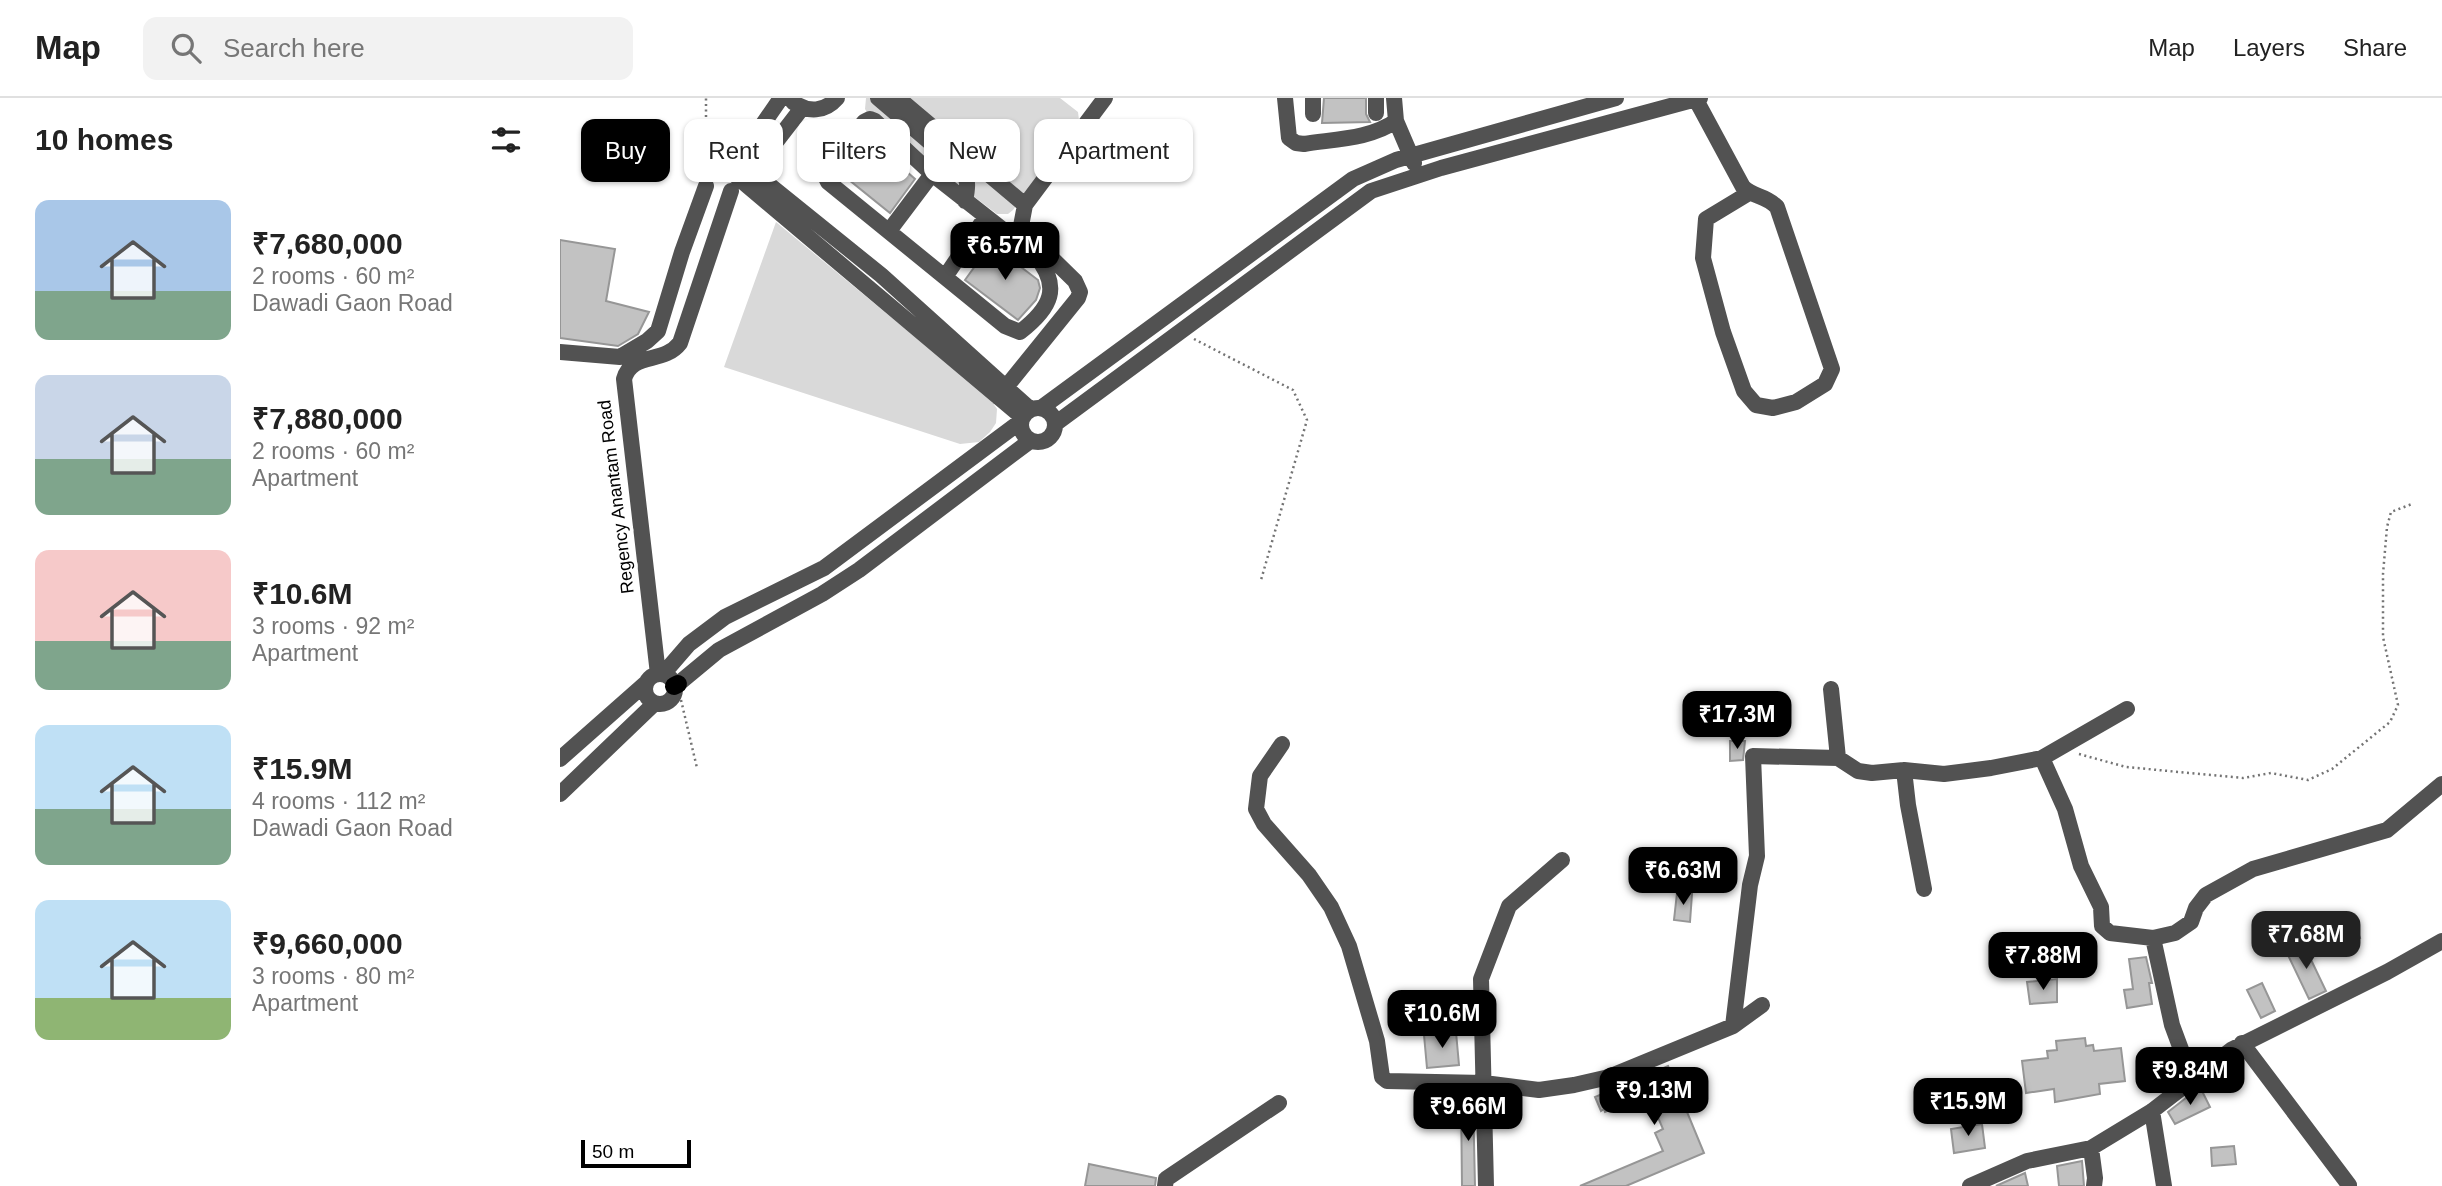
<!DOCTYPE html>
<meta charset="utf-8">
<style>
:root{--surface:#fff;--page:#f2f2f2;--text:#222;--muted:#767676;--line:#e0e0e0;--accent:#000}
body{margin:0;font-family:Arial,sans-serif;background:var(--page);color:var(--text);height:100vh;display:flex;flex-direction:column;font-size:26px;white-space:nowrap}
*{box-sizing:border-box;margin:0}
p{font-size:23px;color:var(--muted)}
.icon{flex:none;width:38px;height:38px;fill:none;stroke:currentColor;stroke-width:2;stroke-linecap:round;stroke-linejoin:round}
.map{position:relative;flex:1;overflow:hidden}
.drawer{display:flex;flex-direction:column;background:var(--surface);width:560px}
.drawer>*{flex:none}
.top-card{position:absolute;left:21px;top:21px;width:665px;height:63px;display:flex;gap:14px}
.scale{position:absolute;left:21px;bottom:18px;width:110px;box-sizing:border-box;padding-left:7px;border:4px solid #000;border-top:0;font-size:19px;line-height:24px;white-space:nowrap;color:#000;-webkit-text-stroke:5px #fff;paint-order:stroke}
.price{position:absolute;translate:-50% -60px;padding:0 16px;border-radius:14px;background:var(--accent);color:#fff;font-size:23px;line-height:46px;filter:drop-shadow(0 2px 4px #0008)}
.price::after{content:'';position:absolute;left:50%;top:42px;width:21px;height:16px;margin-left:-10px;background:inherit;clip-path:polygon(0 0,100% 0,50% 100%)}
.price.active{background:#222;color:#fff}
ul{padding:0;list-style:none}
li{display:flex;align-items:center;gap:21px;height:175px;padding:0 35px}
li span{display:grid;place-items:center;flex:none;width:196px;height:140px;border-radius:14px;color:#555}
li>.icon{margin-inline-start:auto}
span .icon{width:84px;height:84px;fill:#fffc;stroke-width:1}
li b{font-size:30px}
h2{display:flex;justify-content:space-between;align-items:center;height:84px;padding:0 35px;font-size:30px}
.pill{padding:0 24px;border-radius:14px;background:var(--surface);box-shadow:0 2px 5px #0004;font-size:24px;line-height:63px}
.pill.active{background:var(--accent);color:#fff}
header{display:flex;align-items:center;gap:42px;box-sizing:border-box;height:98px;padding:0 35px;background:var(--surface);border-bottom:2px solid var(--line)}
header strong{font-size:33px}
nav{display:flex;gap:38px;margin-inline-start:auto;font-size:24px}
.search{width:490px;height:63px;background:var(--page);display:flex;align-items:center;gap:18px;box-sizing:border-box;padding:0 24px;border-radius:14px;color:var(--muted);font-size:26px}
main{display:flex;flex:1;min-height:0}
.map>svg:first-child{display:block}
</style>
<header>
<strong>Map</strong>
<div class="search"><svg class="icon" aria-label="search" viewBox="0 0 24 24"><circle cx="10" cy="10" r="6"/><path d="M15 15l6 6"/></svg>Search here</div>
<nav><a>Map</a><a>Layers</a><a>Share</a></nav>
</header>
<main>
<section class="drawer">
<h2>10 homes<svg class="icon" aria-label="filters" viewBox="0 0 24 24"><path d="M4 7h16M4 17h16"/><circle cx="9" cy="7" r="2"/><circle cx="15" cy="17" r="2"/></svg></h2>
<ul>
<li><span style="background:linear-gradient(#a9c7e8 65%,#7fa58c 0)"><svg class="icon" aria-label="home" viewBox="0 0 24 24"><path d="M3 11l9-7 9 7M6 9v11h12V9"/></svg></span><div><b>₹7,680,000</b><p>2 rooms · 60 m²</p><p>Dawadi Gaon Road</p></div></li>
<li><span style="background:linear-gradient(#c9d6e8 60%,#7fa58c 0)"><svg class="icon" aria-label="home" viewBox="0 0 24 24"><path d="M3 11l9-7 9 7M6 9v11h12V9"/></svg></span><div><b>₹7,880,000</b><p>2 rooms · 60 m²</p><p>Apartment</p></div></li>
<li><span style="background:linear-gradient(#f6c9c9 65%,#7fa58c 0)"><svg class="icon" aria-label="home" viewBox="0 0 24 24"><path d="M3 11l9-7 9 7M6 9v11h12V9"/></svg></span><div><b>₹10.6M</b><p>3 rooms · 92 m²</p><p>Apartment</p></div></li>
<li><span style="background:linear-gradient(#bfe0f5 60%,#7fa58c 0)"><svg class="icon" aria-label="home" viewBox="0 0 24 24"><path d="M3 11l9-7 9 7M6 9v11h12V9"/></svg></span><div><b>₹15.9M</b><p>4 rooms · 112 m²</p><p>Dawadi Gaon Road</p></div></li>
<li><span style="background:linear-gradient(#bfe0f5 70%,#8fb573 0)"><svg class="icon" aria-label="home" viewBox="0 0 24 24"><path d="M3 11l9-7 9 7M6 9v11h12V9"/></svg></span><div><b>₹9,660,000</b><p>3 rooms · 80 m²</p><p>Apartment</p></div></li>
</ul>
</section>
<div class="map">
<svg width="1882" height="1088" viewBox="0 0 1882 1088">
<rect width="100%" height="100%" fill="#fff"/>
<path fill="#d9d9d9" d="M 306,0 L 500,0 L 518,14 L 519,22 L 453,112 L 448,116 L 437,116 L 311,21 L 305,11 Z
M 216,124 L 430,301 L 437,311 L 436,325 L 430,334 L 419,344 L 400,346 L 164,269 Z"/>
<path fill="#c2c2c2" stroke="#969696" stroke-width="2" d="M 764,0 L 806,0 L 806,16 L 810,24 L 762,25 Z
M 306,38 L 355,81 L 330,115 L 278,73 Z
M 0,142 L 55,151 L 46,203 L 89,214 L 78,236 L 58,248 L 0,240 Z
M 431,146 L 478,182 L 480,190 L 476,202 L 458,222 L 405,182 Z
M 1170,643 L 1185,643 L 1183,662 L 1170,663 Z
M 1137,773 L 1154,775 L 1153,787 L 1136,784 Z
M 1117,795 L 1132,796 L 1130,824 L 1114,822 Z
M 1793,821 L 1800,840 L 1776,850 L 1769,831 Z
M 1743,845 L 1766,893 L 1749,901 L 1726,853 Z
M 1586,859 L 1592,885 L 1589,885 L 1592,906 L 1567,910 L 1564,892 L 1573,891 L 1569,861 Z
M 1497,881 L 1497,904 L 1470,906 L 1467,884 Z
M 1702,885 L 1715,913 L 1701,920 L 1687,892 Z
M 896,934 L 899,967 L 867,970 L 864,937 Z
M 1525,940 L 1526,948 L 1533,947 L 1534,953 L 1561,950 L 1565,983 L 1539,986 L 1540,996 L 1495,1004 L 1494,991 L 1466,995 L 1462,963 L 1488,960 L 1487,953 L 1497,952 L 1496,943 Z
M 1108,968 L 1144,1055 L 1066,1088 L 1020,1088 L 1103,1053 L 1095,1035 L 1103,1031 L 1088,996 L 1045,1014 L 1044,1011 L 1041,1013 L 1035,999 Z
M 1640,989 L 1650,1009 L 1615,1026 L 1608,1014 Z
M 901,1000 L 913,1000 L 915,1088 L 902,1088 Z
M 1422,1026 L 1425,1050 L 1394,1055 L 1391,1031 Z
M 1674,1048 L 1676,1066 L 1652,1068 L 1651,1050 Z
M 1522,1063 L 1524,1088 L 1499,1088 L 1497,1068 Z
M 529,1066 L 596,1080 L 595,1088 L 525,1088 Z
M 1465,1075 L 1468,1088 L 1436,1088 Z"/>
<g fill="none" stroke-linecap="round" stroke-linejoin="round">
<path stroke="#747474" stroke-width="2.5" stroke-dasharray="2 3.5" stroke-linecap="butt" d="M 146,74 L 146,0
M 634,241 L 733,292 L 747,322 L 701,482
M 121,602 L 137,670
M 1519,656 L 1566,669 L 1683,680 L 1711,675 L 1748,682 L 1772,671 L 1830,624 L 1838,607 L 1823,539 L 1823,476 L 1827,429 L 1831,414 L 1852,406"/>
<path stroke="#525252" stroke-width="16" d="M 318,0 L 400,70 C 409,81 408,89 405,103
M 338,0 L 465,107 L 461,128 L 465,134 L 515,183 L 520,194 L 518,200 L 438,299
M 725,0 L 729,40 L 736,45 L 744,46 C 775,41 810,41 836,23 L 834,0
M 753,0 L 753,16
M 816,0 L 816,15
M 1135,0 L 1183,89 C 1194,100 1204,96 1217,109 L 1272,271 L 1265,286 L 1236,304 L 1213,310 L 1196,307 L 1184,293 L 1163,234 L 1143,160 L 1146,121 L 1189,95
M 233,4 C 248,15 265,14 277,0
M 310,21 L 315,23 L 372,76 L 475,157 C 502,189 491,210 460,234 L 445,228 L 268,84 L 265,78 L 267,69 L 304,24 Z
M 836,23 L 854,65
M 177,61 L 321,177 L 470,311
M 172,71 L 221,0
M 171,74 L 462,319
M 188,80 L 242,10
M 465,107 L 545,0
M 329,133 L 372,76
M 385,179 L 425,120
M 0,254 L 60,259 L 87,243 L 98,233 L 122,154 L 146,88
M461 327a17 17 0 1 1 34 0a17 17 0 1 1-34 0Z
M 481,310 L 793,81 L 836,62 L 1056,0
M 495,326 L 811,93 L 881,70 L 1140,0
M85 591a15 15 0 1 1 30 0a15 15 0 1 1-30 0Z
M 98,576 L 64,281 C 72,253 103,267 120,245 L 171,93
M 103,576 L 129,546 L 165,519 L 264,470 L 460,324
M 118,586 L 159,552 L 262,496 L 299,472 L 470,343
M 1271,591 L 1278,660 L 1298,673 L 1312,675 L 1344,672 L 1384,676 L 1431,670 L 1482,660 L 1505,711 L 1521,768 L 1541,809 L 1542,828 L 1550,835 L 1593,840 L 1612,927 L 1632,981
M 722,646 L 700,678 L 696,711 L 704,726 L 749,777 L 771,809 L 789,848 L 817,943 L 822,979 L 827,983 L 924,985 L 979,992 L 1014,987 L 1049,979 L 1173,928 L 1202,907
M 1482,660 L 1567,611
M 0,661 L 86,585
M 1344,672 L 1348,707 L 1364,791
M 0,696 L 95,605
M 1593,840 L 1615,835 L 1631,824 L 1636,810 L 1646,797 L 1693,771 L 1827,732 L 1882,686
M 1173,928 L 1190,787 L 1197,758 L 1193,658 L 1278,660
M 1682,945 L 1789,1087
M 1592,1013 L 1604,1088
M 1531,1050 L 1535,1080 L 1534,1088
M 605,1088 L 606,1081 L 719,1005
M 926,1088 L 921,881 L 949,808 L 1002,762
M 1410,1088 L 1467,1063 L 1531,1050 L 1592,1013 L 1671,952 L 1827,874 L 1882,843"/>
<path stroke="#000" stroke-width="18" d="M 114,588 L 118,586"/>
</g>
<g text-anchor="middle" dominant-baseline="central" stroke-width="7" stroke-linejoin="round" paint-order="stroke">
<g font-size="18" fill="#000" stroke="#fff">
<text transform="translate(56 399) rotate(-97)">Regency Anantam Road</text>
</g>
</g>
</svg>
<div class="scale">50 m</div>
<b class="price" style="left:445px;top:184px">₹6.57M</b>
<b class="price" style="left:1177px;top:653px">₹17.3M</b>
<b class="price" style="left:1123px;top:809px">₹6.63M</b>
<b class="price active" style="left:1746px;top:873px">₹7.68M</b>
<b class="price" style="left:1483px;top:894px">₹7.88M</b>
<b class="price" style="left:882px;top:952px">₹10.6M</b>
<b class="price" style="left:1630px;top:1009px">₹9.84M</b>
<b class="price" style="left:1094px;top:1029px">₹9.13M</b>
<b class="price" style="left:1408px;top:1040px">₹15.9M</b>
<b class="price" style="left:908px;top:1045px">₹9.66M</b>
<div class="top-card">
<a class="pill active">Buy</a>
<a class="pill">Rent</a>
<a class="pill">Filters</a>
<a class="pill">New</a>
<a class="pill">Apartment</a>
</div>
</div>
</main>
